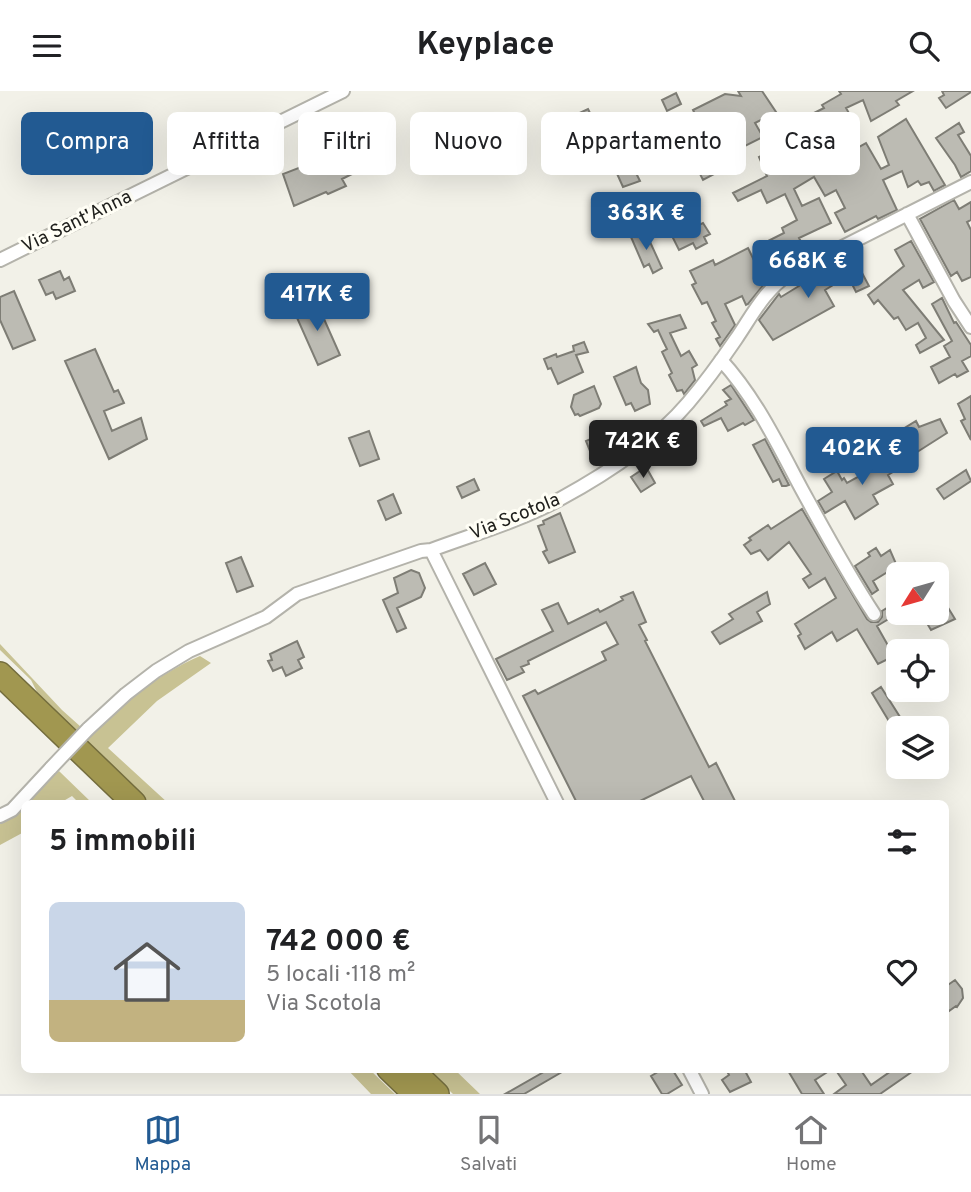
<!DOCTYPE html>
<html lang="it">
<meta charset="utf-8">
<style>
:root{--surface:#fff;--page:#f2f2f2;--text:#202124;--muted:#757577;--line:#e0e0e0;--accent:#225a92}
body{margin:0;font-family:Overpass,sans-serif;background:var(--page);color:var(--text);height:100vh;display:flex;flex-direction:column;font-size:26px;white-space:nowrap}
*{box-sizing:border-box;margin:0}
p{font-size:23px;color:var(--muted)}
.icon{flex:none;width:38px;height:38px;fill:none;stroke:currentColor;stroke-width:2;stroke-linecap:round;stroke-linejoin:round}
.map{position:relative;flex:1;overflow:hidden}
.drawer{position:absolute;left:21px;top:709px;width:928px;height:273px;display:flex;flex-direction:column;background:var(--surface);border-radius:10px;box-shadow:0 7px 28px #0002}
.drawer>*{flex:none}
.hud{position:absolute;left:21px;top:21px;width:929px;height:63px;display:flex;gap:14px}
.needle{width:46px;rotate:233deg}
.buttons{position:absolute;left:886px;top:471px;display:grid;gap:14px}
.buttons a{display:grid;place-items:center;width:63px;height:63px;border-radius:10px;background:var(--surface);box-shadow:0 7px 28px #0002;font-size:35px}
.price{position:absolute;translate:-50% -60px;padding:0 16px;border-radius:7px;background:var(--accent);color:#fff;font-size:23px;line-height:46px;filter:drop-shadow(0 2px 4px #0008)}
.price::after{content:'';position:absolute;left:50%;top:42px;width:21px;height:16px;margin-left:-10px;background:inherit;clip-path:polygon(0 0,100% 0,50% 100%)}
.price.current{background:#222;color:#fff}
ul{padding:0;list-style:none}
li{display:flex;align-items:center;gap:21px;height:175px;padding:0 28px}
li+li{border-top:2px solid var(--line)}
li span{display:grid;place-items:center;flex:none;width:196px;height:140px;border-radius:10px;color:#555}
li>.icon{margin-inline-start:auto}
span .icon{width:84px;height:84px;fill:#fffc;stroke-width:1}
li b{font-size:30px}
h2{display:flex;justify-content:space-between;align-items:center;height:84px;padding:0 28px;font-size:30px}
.tag{padding:0 24px;border-radius:10px;background:var(--surface);box-shadow:0 7px 28px #0002;font-size:24px;line-height:63px}
.tag.current{background:var(--accent);color:#fff}
header{display:flex;justify-content:space-between;align-items:center;height:91px;padding:0 28px;background:var(--surface);font-size:32px;font-weight:700}
.tab-bar{display:flex;justify-content:space-around;align-items:center;height:98px;border-top:2px solid var(--line);background:var(--surface);font-size:19px;color:var(--muted)}
.tab-bar a{display:grid;justify-items:center;gap:4px}
.tab-bar .current{color:var(--accent)}
.map>svg:first-child{display:block}
</style>
<header><svg class="icon" aria-label="menu" viewBox="0 0 24 24"><path d="M4 6h16M4 12h16M4 18h16"/></svg>Keyplace<svg class="icon" aria-label="search" viewBox="0 0 24 24"><circle cx="10" cy="10" r="6"/><path d="M15 15l6 6"/></svg></header>
<div class="map">
<svg width="971" height="1003" viewBox="0 0 971 1003">
<rect width="100%" height="100%" fill="#f2f1e8"/>
<path fill="#c8c293" d="M 0,553 L 62,619 L 91,645 C 126,611 154,585 200,565 L 211,572 L 157,610 L 108,657 L 168,712 L 150,712 L 40,607 L 31,589 L 0,559 Z
M 59,680 L 92,712 L 79,712 L 72,705 L 60,712 L 24,712 L 24,741 L 0,754 L 0,729 L 12,722 Z
M 347,978 L 369,978 L 395,1003 L 371,1003 Z
M 427,978 L 454,978 L 480,1003 L 453,1003 Z"/>
<path fill="#bcbbb3" stroke="#7e7d75" stroke-width="2" d="M 738,0 L 762,0 L 776,21 L 755,32 L 763,46 L 735,60 L 719,31 L 703,40 L 693,19 L 725,3 L 741,5 Z
M 839,0 L 913,0 L 896,10 L 899,14 L 871,30 L 863,9 L 846,17 L 858,38 L 838,49 L 826,30 L 809,38 L 804,27 L 824,17 L 822,14 L 841,3 Z
M 942,0 L 971,0 L 971,1 L 946,17 L 939,7 L 944,4 Z
M 676,2 L 681,13 L 667,20 L 662,9 Z
M 588,18 L 595,32 L 580,39 L 573,25 Z
M 906,28 L 945,94 L 934,100 L 929,91 L 921,94 L 918,90 L 908,96 L 902,80 L 883,89 L 897,119 L 878,128 L 876,125 L 845,141 L 835,122 L 845,117 L 836,99 L 825,105 L 814,86 L 794,98 L 802,115 L 819,107 L 831,132 L 799,147 L 808,164 L 797,169 L 792,161 L 774,169 L 766,151 L 784,142 L 782,137 L 797,129 L 785,103 L 767,112 L 761,99 L 738,110 L 733,102 L 767,85 L 759,66 L 771,60 L 775,69 L 798,57 L 795,52 L 804,46 L 814,63 L 811,65 L 819,78 L 866,52 L 881,78 L 889,74 L 878,46 Z
M 604,32 L 608,41 L 610,40 L 627,78 L 633,76 L 640,90 L 623,96 L 596,36 Z
M 959,32 L 964,41 L 958,44 L 971,65 L 971,80 L 961,86 L 955,74 L 936,47 Z
M 693,43 L 714,83 L 703,89 L 683,49 Z
M 338,52 L 354,82 L 342,88 L 346,95 L 328,103 L 326,101 L 294,115 L 283,83 L 317,70 L 315,63 Z
M 954,109 L 959,118 L 971,111 L 971,129 L 967,131 L 971,139 L 971,186 L 962,190 L 957,181 L 951,185 L 920,128 Z
M 687,116 L 697,135 L 703,132 L 710,143 L 704,146 L 707,152 L 696,158 L 693,152 L 679,159 L 670,141 L 683,134 L 676,121 Z
M 645,140 L 662,177 L 653,182 L 649,173 L 644,176 L 631,146 Z
M 911,150 L 934,191 L 923,197 L 919,189 L 903,199 L 944,249 L 920,262 L 916,254 L 926,247 L 918,232 L 906,239 L 898,226 L 894,228 L 878,209 L 874,213 L 868,204 L 904,175 L 895,159 Z
M 748,157 L 765,192 L 748,213 L 746,214 L 742,205 L 725,213 L 735,234 L 720,255 L 716,248 L 720,246 L 712,232 L 716,230 L 707,211 L 702,213 L 692,194 L 696,192 L 690,180 L 713,169 L 715,174 Z
M 853,165 L 869,195 L 856,201 L 848,185 L 825,199 L 834,215 L 773,249 L 759,229 L 779,203 L 781,206 L 799,195 L 798,193 L 807,187 L 811,194 L 841,176 L 842,171 Z
M 60,180 L 64,189 L 69,186 L 75,200 L 56,208 L 53,201 L 46,204 L 39,189 Z
M 14,200 L 35,249 L 13,258 L 0,229 L 0,206 Z
M 942,207 L 954,232 L 956,231 L 971,254 L 971,265 L 962,270 L 968,280 L 957,286 L 955,283 L 939,292 L 931,276 L 950,266 L 944,255 L 952,250 L 932,213 Z
M 316,210 L 340,264 L 318,274 L 294,220 Z
M 680,224 L 686,237 L 670,242 L 681,265 L 689,260 L 697,274 L 692,277 L 695,289 L 684,303 L 682,299 L 677,300 L 669,284 L 672,282 L 662,261 L 667,258 L 663,250 L 658,239 L 654,241 L 648,233 Z
M 584,251 L 588,261 L 576,264 L 583,281 L 558,293 L 551,277 L 548,278 L 544,268 L 556,263 L 557,266 L 574,260 L 573,255 Z
M 95,258 L 114,301 L 118,299 L 124,312 L 104,320 L 112,340 L 141,327 L 147,348 L 109,368 L 65,270 Z
M 636,276 L 641,292 L 648,299 L 650,313 L 635,320 L 631,312 L 626,314 L 614,286 Z
M 731,294 L 754,329 L 745,334 L 743,332 L 728,340 L 721,327 L 704,335 L 701,330 L 727,314 L 725,311 L 731,308 L 723,299 Z
M 594,295 L 601,313 L 599,317 L 580,325 L 578,323 L 575,324 L 571,316 L 574,304 Z
M 971,305 L 971,349 L 961,330 L 965,328 L 958,313 Z
M 940,328 L 947,342 L 914,363 L 898,341 L 916,330 L 919,336 Z
M 618,331 L 628,354 L 614,360 L 612,357 L 592,365 L 586,350 L 598,345 L 596,340 Z
M 369,340 L 379,368 L 360,375 L 349,347 Z
M 765,348 L 789,394 L 786,395 L 782,395 L 779,388 L 773,391 L 753,354 Z
M 905,360 L 911,370 L 888,384 L 893,393 L 873,404 L 878,413 L 855,428 L 845,410 L 825,422 L 818,410 L 832,401 L 824,388 L 837,380 L 842,389 L 844,387 L 847,392 Z
M 646,376 L 655,392 L 641,401 L 631,386 Z
M 966,379 L 971,390 L 944,408 L 937,398 Z
M 474,388 L 479,399 L 462,407 L 457,396 Z
M 393,403 L 401,422 L 386,429 L 378,410 Z
M 802,418 L 867,528 L 871,531 L 878,531 L 882,526 L 882,520 L 887,517 L 892,526 L 877,535 L 894,565 L 878,573 L 857,538 L 837,550 L 832,541 L 805,558 L 798,545 L 801,543 L 795,533 L 836,507 L 825,487 L 809,497 L 803,488 L 811,483 L 789,451 L 768,469 L 760,459 L 751,463 L 744,454 L 751,449 L 749,447 L 768,434 L 771,438 Z
M 560,422 L 575,461 L 549,472 L 543,461 L 547,459 L 538,435 L 544,433 L 543,430 Z
M 876,457 L 881,465 L 890,459 L 897,475 L 873,490 L 878,499 L 872,503 L 855,475 L 870,465 L 868,462 Z
M 241,466 L 253,495 L 237,501 L 226,472 Z
M 485,472 L 496,493 L 474,504 L 463,483 Z
M 411,479 L 419,482 L 425,497 L 421,506 L 397,517 L 406,537 L 397,541 L 383,509 L 398,502 L 394,487 Z
M 936,497 L 955,528 L 931,539 L 921,522 L 936,522 Z
M 633,501 L 646,531 L 639,534 L 647,549 L 645,550 L 709,676 L 716,672 L 735,710 L 730,712 L 705,712 L 691,685 L 636,712 L 577,712 L 523,605 L 535,599 L 538,603 L 606,569 L 602,561 L 618,553 L 606,531 L 528,570 L 529,573 L 521,576 L 524,581 L 507,589 L 496,568 L 553,540 L 542,519 L 558,512 L 568,533 L 598,518 L 600,521 L 623,509 L 621,506 Z
M 767,501 L 770,513 L 757,521 L 762,530 L 720,553 L 712,541 L 733,528 L 729,523 Z
M 297,550 L 304,566 L 298,569 L 302,577 L 286,585 L 282,576 L 273,580 L 268,570 L 272,569 L 270,563 Z
M 881,596 L 900,626 L 890,632 L 872,602 Z
M 955,889 L 962,898 L 963,907 L 957,916 L 956,915 L 949,920 L 945,914 L 945,896 Z
M 549,978 L 567,978 L 524,1003 L 505,1003 Z
M 663,978 L 672,978 L 682,994 L 667,1003 L 662,1003 L 651,985 Z
M 726,978 L 744,978 L 751,991 L 730,1001 L 722,989 L 729,984 Z
M 787,978 L 832,978 L 815,989 L 824,1003 L 802,1003 Z
M 835,978 L 860,978 L 871,994 L 894,978 L 916,978 L 880,1003 L 834,1003 L 846,994 Z"/>
<g fill="none" stroke-linecap="round" stroke-linejoin="round">
<g stroke="#b4b3ab" stroke-width="16">
<path id="minor" d="M 907,123 L 954,210 L 971,236
M 0,169 L 343,0
M 721,269 C 755,306 777,352 801,397 C 824,439 847,482 874,523
M 431,459 L 557,712
M 88,638 L 126,603 L 156,580 L 189,560 L 266,526 L 297,503 L 421,460 L 431,459 C 474,443 520,430 560,408 C 606,383 654,352 688,312 C 705,292 721,270 736,248 C 753,223 764,200 789,183 L 971,91
M 0,725 L 12,719 L 51,677
M 689,978 L 702,1003"/>
</g>
<g stroke="#746d3e" stroke-width="26">
<path id="motorway" d="M 0,583 L 134,712
M 389,978 L 415,1003
M 411,978 L 437,1003"/>
</g>
<use href="#minor" stroke="#fff" stroke-width="12"/>
<use href="#motorway" stroke="#a19750" stroke-width="23"/>
<g stroke="#b4b3ab" stroke-width="16" stroke-linecap="butt">
<path id="minor-bridge" d="M 51,677 L 88,638"/>
</g>
<use href="#minor-bridge" stroke="#fff" stroke-width="12"/>
</g>
<g text-anchor="middle" dominant-baseline="central" stroke-width="6" stroke-linejoin="round" paint-order="stroke">
<g font-size="19" fill="#20201d" stroke="#fffef5">
<text transform="translate(77 131) rotate(-26)">Via Sant'Anna</text>
<text transform="translate(515 426) rotate(-22)">Via Scotola</text>
</g>
</g>
</svg>
<div class="buttons">
<a><svg class="needle" viewBox="-14 -14 28 28"><path d="M0-13l5 13h-10z" fill="#e53935"/><path d="M0 13l5-13h-10z" fill="#757577"/></svg></a>
<a><svg class="icon" aria-label="locate" viewBox="0 0 24 24"><circle cx="12" cy="12" r="6"/><path d="M12 2v4M12 18v4M2 12h4M18 12h4"/></svg></a>
<a><svg class="icon" aria-label="layers" viewBox="0 0 24 24"><path d="M12 4l9 5-9 5-9-5zM3 14l9 5 9-5"/></svg></a>
</div>
<b class="price" style="left:646px;top:161px">363K €</b>
<b class="price" style="left:808px;top:209px">668K €</b>
<b class="price" style="left:317px;top:242px">417K €</b>
<b class="price current" style="left:643px;top:389px">742K €</b>
<b class="price" style="left:862px;top:396px">402K €</b>
<div class="hud">
<a class="tag current">Compra</a>
<a class="tag">Affitta</a>
<a class="tag">Filtri</a>
<a class="tag">Nuovo</a>
<a class="tag">Appartamento</a>
<a class="tag">Casa</a>
</div>
<section class="drawer">
<h2>5 immobili<svg class="icon" aria-label="filters" viewBox="0 0 24 24"><path d="M4 7h16M4 17h16"/><circle cx="9" cy="7" r="2"/><circle cx="15" cy="17" r="2"/></svg></h2>
<ul>
<li><span style="background:linear-gradient(#c9d6e8 70%,#c2b280 0)"><svg class="icon" aria-label="home" viewBox="0 0 24 24"><path d="M3 11l9-7 9 7M6 9v11h12V9"/></svg></span><div><b>742 000 €</b><p>5 locali · 118 m²</p><p>Via Scotola</p></div><svg class="icon" aria-label="heart" viewBox="0 0 24 24"><path d="M12 20l-8-8c-3-5 5-10 8-4 3-6 11-1 8 4z"/></svg></li>
</ul>
</section>
</div>
<nav class="tab-bar">
<a class="current"><svg class="icon" aria-label="map" viewBox="0 0 24 24"><path d="M3 6l6-2 6 2 6-2v14l-6 2-6-2-6 2zM9 4v14M15 6v14"/></svg>Mappa</a>
<a><svg class="icon" aria-label="saved" viewBox="0 0 24 24"><path d="M7 4h10v16l-5-4-5 4z"/></svg>Salvati</a>
<a><svg class="icon" aria-label="home" viewBox="0 0 24 24"><path d="M3 11l9-7 9 7M6 9v11h12V9"/></svg>Home</a>
</nav>
